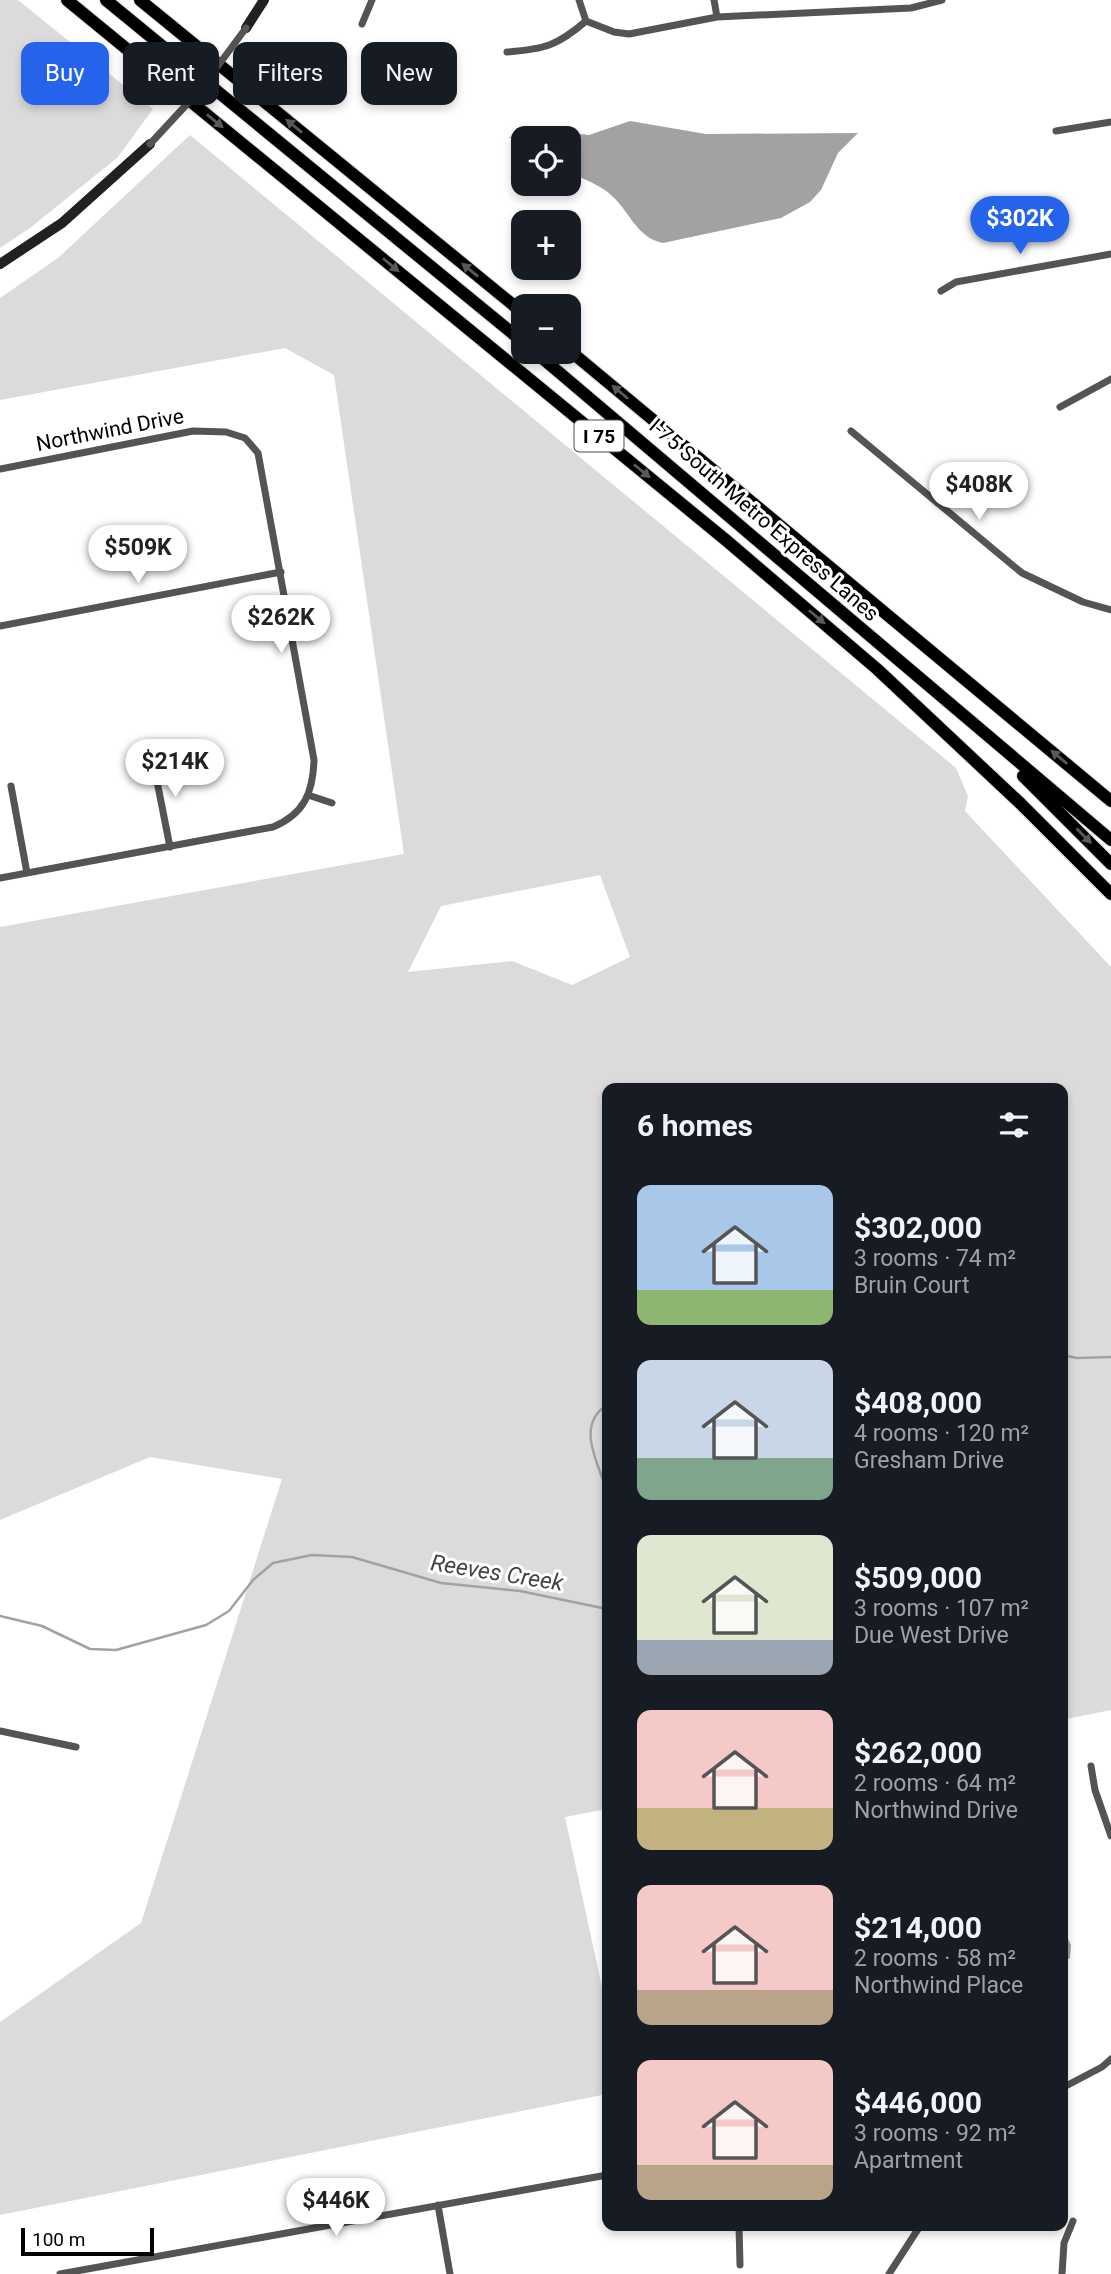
<!DOCTYPE html>
<meta charset="utf-8">
<style>
:root{--surface:#171b24;--page:#242831;--text:#f1f3f6;--muted:#9ea1a6;--accent:#2563eb}
body{margin:0;font-family:Roboto,sans-serif;background:var(--page);color:var(--text);height:100vh;display:flex;flex-direction:column;font-size:26px;white-space:nowrap}
*{box-sizing:border-box;margin:0}
p{font-size:23px;color:var(--muted)}
.icon{flex:none;width:38px;height:38px;fill:none;stroke:currentColor;stroke-width:2;stroke-linecap:round;stroke-linejoin:round}
.map{position:relative;flex:1;overflow:hidden}
.drawer{position:absolute;left:602px;top:1083px;width:466px;height:1148px;display:flex;flex-direction:column;background:var(--surface);border-radius:14px;box-shadow:0 4px 10px #0003}
.drawer>*{flex:none}
.hud{position:absolute;left:21px;top:42px;width:476px;height:63px;display:flex;gap:14px}
.tools{position:absolute;left:511px;top:126px;display:grid;gap:14px}
.tools a{display:grid;place-items:center;width:70px;height:70px;border-radius:14px;background:var(--surface);box-shadow:0 4px 10px #0003;font-size:35px}
.scale{position:absolute;left:21px;bottom:18px;width:133px;box-sizing:border-box;padding-left:7px;border:4px solid #000;border-top:0;font-size:19px;line-height:24px;white-space:nowrap;color:#000;-webkit-text-stroke:5px #fff;paint-order:stroke}
.price{position:absolute;translate:-50% -60px;padding:0 16px;border-radius:24px;background:#fff;color:#222;font-size:23px;line-height:46px;filter:drop-shadow(0 2px 4px #0008)}
.price::after{content:'';position:absolute;left:50%;top:42px;width:21px;height:16px;margin-left:-10px;background:inherit;clip-path:polygon(0 0,100% 0,50% 100%)}
.price.on{background:var(--accent);color:#fff}
ul{padding:0;list-style:none}
li{display:flex;align-items:center;gap:21px;height:175px;padding:0 35px}
li span{display:grid;place-items:center;flex:none;width:196px;height:140px;border-radius:14px;color:#555}
li>.icon{margin-inline-start:auto}
span .icon{width:84px;height:84px;fill:#fffc;stroke-width:1}
li b{font-size:30px}
h2{display:flex;justify-content:space-between;align-items:center;height:84px;padding:0 35px;font-size:30px}
.chip{padding:0 24px;border-radius:14px;background:var(--surface);box-shadow:0 4px 10px #0003;font-size:24px;line-height:63px}
.chip.on{background:var(--accent);color:#fff}
.map>svg:first-child{display:block}
</style>
<div class="map">
<svg width="1111" height="2274" viewBox="0 0 1111 2274">
<rect width="100%" height="100%" fill="#fff"/>
<path fill="#dbdbdb" fill-rule="evenodd" d="M 0,0 L 18,0 L 153,109 L 118,157 L 30,228 L 0,248 Z
M 190,135 L 956,768 L 968,796 L 965,811 L 1111,967 L 1111,1710 L 1062,1720 L 1062,1088 L 607,1088 L 607,1809 L 565,1817 L 607,2010 L 607,2094 L 0,2215 L 0,2022 L 141,1923 L 282,1479 L 150,1457 L 0,1520 L 0,927 L 404,854 L 334,375 L 285,348 L 0,400 L 0,298 L 58,258 ZM 600,875 L 630,957 L 572,985 L 512,961 L 408,972 L 441,906 Z"/>
<path fill="#a2a2a2" d="M 630,121 L 706,134 L 858,133 L 838,153 L 821,190 L 810,202 L 781,218 L 663,243 C 637,238 630,212 612,196 C 601,185 583,179 569,172 L 569,138 L 523,138 L 523,145 L 509,137 L 561,132 L 589,135 Z
M 1062,1927 L 1071,1945 L 1070,1958 L 1062,1963 Z"/>
<g fill="none" stroke-linecap="round" stroke-linejoin="round">
<path stroke="#a2a2a2" stroke-width="2.5" d="M 1062,1355 L 1077,1358 L 1111,1357
M 607,1405 C 575,1425 598,1463 607,1491
M 0,1616 L 42,1626 L 90,1649 L 116,1650 L 206,1625 L 229,1611 L 253,1580 L 273,1563 L 312,1555 L 352,1557 L 441,1583 L 520,1591 L 607,1609"/>
<g stroke="#dbdbdb" stroke-width="14">
<path id="highway" d="M 67,0 L 727,541 L 877,669 L 1021,804 L 1111,894
M 106,0 L 523,342
M 140,0 L 523,313
M 569,350 L 1111,801
M 535,352 L 1111,840
M 1023,776 L 1111,864"/>
</g>
<path stroke="#545454" stroke-width="7" d="M 579,0 L 586,21
M 714,0 L 717,17
M 586,21 L 614,32 L 629,34 L 717,17 L 911,8 L 942,0
M 362,24 L 372,0
M 507,52 C 545,49 557,46 586,21
M 1056,131 L 1111,122
M 941,291 L 956,282 L 1111,254
M 1060,407 L 1111,379
M 851,431 L 1022,573 L 1083,602 L 1111,610
M 0,469 L 193,431 L 226,432 L 245,438 L 258,453 L 314,760 C 313,793 304,814 273,827 L 0,878
M 0,626 L 281,572
M 152,756 L 170,847
M 11,786 L 27,873
M 308,795 L 332,803
M 0,1731 L 76,1747
M 1091,1766 L 1095,1790 L 1111,1836
M 1062,2088 L 1102,2067 L 1111,2059
M 438,2205 L 450,2274
M 739,2226 L 740,2265
M 60,2274 L 607,2175
M 889,2274 L 920,2226
M 1062,2274 L 1064,2243 L 1073,2221"/>
<path stroke="#212121" stroke-width="10" d="M 246,28 L 264,0
M 0,264 L 62,223 L 150,144"/>
<use href="#highway" stroke="#000" stroke-width="12"/>
<path stroke="#545454" stroke-width="7" d="M 150,144 L 200,90 L 246,28"/>
</g>
<defs><path id="oneway-solid" d="M-6-.8H1V-3.2L6.5 0L1 3.2V.8H-6Z" transform="scale(1.75)"/></defs>
<g fill="#595959">
<use href="#oneway-solid" transform="translate(215 121) rotate(39)"/>
<use href="#oneway-solid" transform="translate(294 126) rotate(-141)"/>
<use href="#oneway-solid" transform="translate(391 265) rotate(40)"/>
<use href="#oneway-solid" transform="translate(470 270) rotate(-141)"/>
<use href="#oneway-solid" transform="translate(620 392) rotate(-140)"/>
<use href="#oneway-solid" transform="translate(642 471) rotate(39)"/>
<use href="#oneway-solid" transform="translate(817 617) rotate(40)"/>
<use href="#oneway-solid" transform="translate(1059 757) rotate(-140)"/>
<use href="#oneway-solid" transform="translate(1084 836) rotate(45)"/>
</g>
<g text-anchor="middle" dominant-baseline="central" stroke-width="6" stroke-linejoin="round" paint-order="stroke">
<rect fill="#fff" stroke="#4c4c4c" stroke-width="2" x="574.5" y="420.5" width="49" height="31" rx="5"/>
<g font-size="19" font-weight="bold" fill="#000">
<text x="599" y="436">I 75</text>
</g>
<g font-size="21" fill="#000" stroke="#fff">
<text transform="translate(110 430) rotate(-11)">Northwind Drive</text>
<text transform="translate(764 520) rotate(41)">I-75 South Metro Express Lanes</text>
</g>
<g font-size="23" font-style="italic" fill="#434343" stroke="#fff">
<text transform="translate(497 1573) rotate(9)">Reeves Creek</text>
</g>
</g>
</svg>
<div class="tools">
<a><svg class="icon" aria-label="locate" viewBox="0 0 24 24"><circle cx="12" cy="12" r="6"/><path d="M12 2v4M12 18v4M2 12h4M18 12h4"/></svg></a>
<a>+</a>
<a>−</a>
</div>
<div class="scale">100 m</div>
<b class="price on" style="left:1020px;top:256px">$302K</b>
<b class="price" style="left:979px;top:522px">$408K</b>
<b class="price" style="left:138px;top:585px">$509K</b>
<b class="price" style="left:281px;top:655px">$262K</b>
<b class="price" style="left:175px;top:799px">$214K</b>
<b class="price" style="left:336px;top:2238px">$446K</b>
<div class="hud">
<a class="chip on">Buy</a>
<a class="chip">Rent</a>
<a class="chip">Filters</a>
<a class="chip">New</a>
</div>
<section class="drawer">
<h2>6 homes<svg class="icon" aria-label="filters" viewBox="0 0 24 24"><path d="M4 7h16M4 17h16"/><circle cx="9" cy="7" r="2"/><circle cx="15" cy="17" r="2"/></svg></h2>
<ul>
<li><span style="background:linear-gradient(#a9c7e8 75%,#8fb573 0)"><svg class="icon" aria-label="home" viewBox="0 0 24 24"><path d="M3 11l9-7 9 7M6 9v11h12V9"/></svg></span><div><b>$302,000</b><p>3 rooms · 74 m²</p><p>Bruin Court</p></div></li>
<li><span style="background:linear-gradient(#c9d6e8 70%,#7fa58c 0)"><svg class="icon" aria-label="home" viewBox="0 0 24 24"><path d="M3 11l9-7 9 7M6 9v11h12V9"/></svg></span><div><b>$408,000</b><p>4 rooms · 120 m²</p><p>Gresham Drive</p></div></li>
<li><span style="background:linear-gradient(#dfe7d0 75%,#9aa5b1 0)"><svg class="icon" aria-label="home" viewBox="0 0 24 24"><path d="M3 11l9-7 9 7M6 9v11h12V9"/></svg></span><div><b>$509,000</b><p>3 rooms · 107 m²</p><p>Due West Drive</p></div></li>
<li><span style="background:linear-gradient(#f6c9c9 70%,#c2b280 0)"><svg class="icon" aria-label="home" viewBox="0 0 24 24"><path d="M3 11l9-7 9 7M6 9v11h12V9"/></svg></span><div><b>$262,000</b><p>2 rooms · 64 m²</p><p>Northwind Drive</p></div></li>
<li><span style="background:linear-gradient(#f6c9c9 75%,#b9a48a 0)"><svg class="icon" aria-label="home" viewBox="0 0 24 24"><path d="M3 11l9-7 9 7M6 9v11h12V9"/></svg></span><div><b>$214,000</b><p>2 rooms · 58 m²</p><p>Northwind Place</p></div></li>
<li><span style="background:linear-gradient(#f6c9c9 75%,#b9a48a 0)"><svg class="icon" aria-label="home" viewBox="0 0 24 24"><path d="M3 11l9-7 9 7M6 9v11h12V9"/></svg></span><div><b>$446,000</b><p>3 rooms · 92 m²</p><p>Apartment</p></div></li>
</ul>
</section>
</div>
